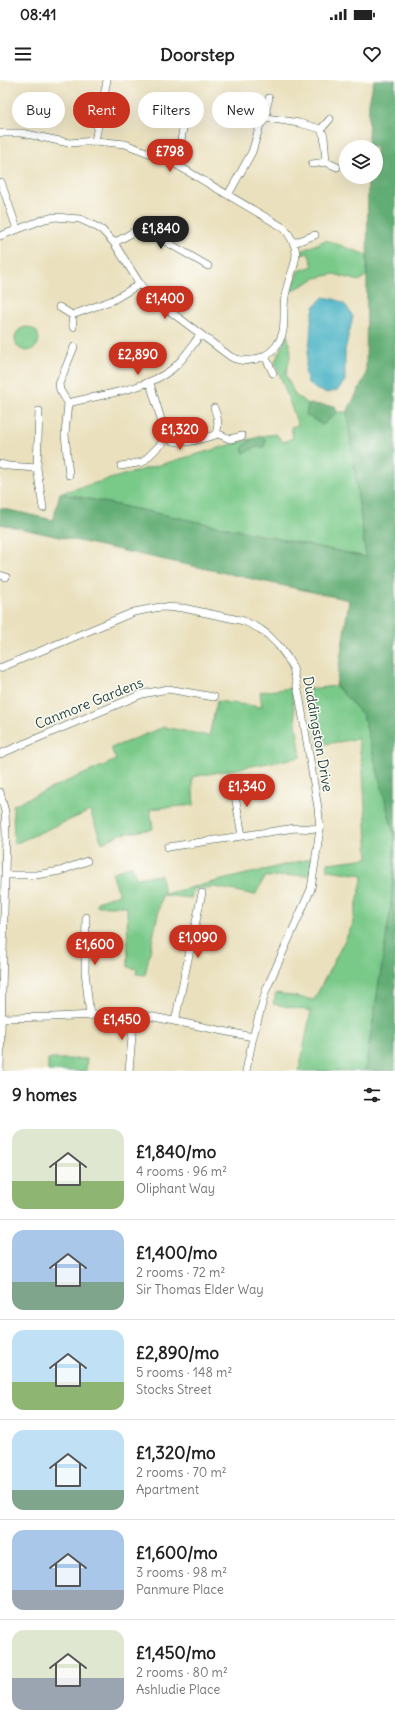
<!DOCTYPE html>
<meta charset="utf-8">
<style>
:root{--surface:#fff;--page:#f6f6f6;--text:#222;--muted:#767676;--line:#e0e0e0;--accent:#c8321e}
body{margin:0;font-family:Delius,sans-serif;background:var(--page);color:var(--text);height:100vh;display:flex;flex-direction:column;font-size:15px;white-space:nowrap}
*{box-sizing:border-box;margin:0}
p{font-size:13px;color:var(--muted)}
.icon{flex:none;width:22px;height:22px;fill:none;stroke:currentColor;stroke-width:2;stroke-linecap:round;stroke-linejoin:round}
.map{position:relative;height:991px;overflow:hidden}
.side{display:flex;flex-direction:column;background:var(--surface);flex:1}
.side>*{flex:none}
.guide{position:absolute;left:12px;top:12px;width:371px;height:36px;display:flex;gap:8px}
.fabs{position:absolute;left:339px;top:60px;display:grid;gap:8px}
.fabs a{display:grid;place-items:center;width:44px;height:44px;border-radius:50%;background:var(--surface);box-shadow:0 4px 16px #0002;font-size:20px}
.price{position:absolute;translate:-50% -34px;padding:0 9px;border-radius:14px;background:var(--accent);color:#fff;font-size:13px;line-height:26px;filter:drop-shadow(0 1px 2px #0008)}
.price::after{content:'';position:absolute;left:50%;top:24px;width:12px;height:9px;margin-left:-6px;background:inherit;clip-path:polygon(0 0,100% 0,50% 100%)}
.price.current{background:#222;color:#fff}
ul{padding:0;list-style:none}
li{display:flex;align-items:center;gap:12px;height:100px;padding:0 12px}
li+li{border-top:1px solid var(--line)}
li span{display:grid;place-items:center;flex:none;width:112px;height:80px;border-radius:12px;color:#555}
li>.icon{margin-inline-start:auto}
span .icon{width:48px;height:48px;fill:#fffc;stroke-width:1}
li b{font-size:17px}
h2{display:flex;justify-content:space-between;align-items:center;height:48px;padding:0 12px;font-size:17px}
.tag{padding:0 14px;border-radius:18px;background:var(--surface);box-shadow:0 4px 16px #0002;font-size:14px;line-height:36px}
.tag.current{background:var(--accent);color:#fff}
.status{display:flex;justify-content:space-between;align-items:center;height:28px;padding:0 20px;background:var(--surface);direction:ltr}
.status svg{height:11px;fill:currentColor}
header{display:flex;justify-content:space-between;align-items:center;height:52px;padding:0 12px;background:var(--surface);font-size:18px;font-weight:700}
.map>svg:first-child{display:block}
</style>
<div class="status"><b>08:41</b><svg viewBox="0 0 49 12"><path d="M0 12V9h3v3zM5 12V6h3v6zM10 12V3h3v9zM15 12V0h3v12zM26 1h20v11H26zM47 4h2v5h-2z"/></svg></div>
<header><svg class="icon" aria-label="menu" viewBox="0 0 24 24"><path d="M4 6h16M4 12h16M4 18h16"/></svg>Doorstep<svg class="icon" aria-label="heart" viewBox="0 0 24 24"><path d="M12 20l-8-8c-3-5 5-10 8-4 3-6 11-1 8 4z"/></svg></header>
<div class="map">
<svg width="395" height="991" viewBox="0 0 395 991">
<rect width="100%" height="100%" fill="#fdfcf7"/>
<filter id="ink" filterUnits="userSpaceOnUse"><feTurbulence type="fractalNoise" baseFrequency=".025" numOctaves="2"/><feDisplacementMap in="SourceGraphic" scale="8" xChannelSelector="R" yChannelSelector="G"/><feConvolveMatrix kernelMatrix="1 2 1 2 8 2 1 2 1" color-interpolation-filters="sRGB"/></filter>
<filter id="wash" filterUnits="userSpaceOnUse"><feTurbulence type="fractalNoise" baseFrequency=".012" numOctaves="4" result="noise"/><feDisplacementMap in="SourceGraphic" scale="16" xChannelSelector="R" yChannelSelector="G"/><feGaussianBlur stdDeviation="0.9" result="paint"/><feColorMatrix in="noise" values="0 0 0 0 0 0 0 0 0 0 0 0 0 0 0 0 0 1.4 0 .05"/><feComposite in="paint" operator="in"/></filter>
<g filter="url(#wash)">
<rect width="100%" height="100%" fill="#eae0bd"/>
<path fill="#79c989" stroke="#4c835e" d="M 326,160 L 367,175 L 367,195 L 359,201 L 334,194 L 316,198 L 292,211 L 298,191 L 313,186 L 308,173 L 302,175 L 303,170 Z
M15 259a12 12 0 1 1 24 0a12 12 0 1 1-24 0Z
M 287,254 L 291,272 L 286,295 L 295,315 L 308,324 L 307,335 L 323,345 L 337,332 L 347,332 L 366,477 L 60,413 L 251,359 L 242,368 L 263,367 L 266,360 L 261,356 L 276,354 L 283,362 L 293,358 L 291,347 L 298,345 L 275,282 Z
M 336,606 L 363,635 L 395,758 L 391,827 L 365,991 L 299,991 L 311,931 L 273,924 L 276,913 L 314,920 L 352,846 L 363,795 L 327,790 L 328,783 L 368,778 L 363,691 L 358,659 L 318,665 L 309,609 Z
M 291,608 L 301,677 L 192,697 L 194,725 L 150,729 L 153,749 L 121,754 L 102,763 L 90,731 L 14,764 L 13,725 L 116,680 L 111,668 L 164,647 L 209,656 L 217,621 L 262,627 L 260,612 Z
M 313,778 L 309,795 L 265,797 L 255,815 L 215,807 L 194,809 L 191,818 L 162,815 L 145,895 L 136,894 L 137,889 L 128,887 L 127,826 L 97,826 L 97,822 L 119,814 L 112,793 L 132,785 L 136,798 L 161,795 L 164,814 Z
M 48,979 L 87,979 L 86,991 L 48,991 Z"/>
<path fill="#62ad75" stroke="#407554" d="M 374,0 L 395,0 L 395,758 L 363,635 L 336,606 L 349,520 L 0,444 L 0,428 L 53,440 L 60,413 L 366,477 L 347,332 L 366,295 L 368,97 L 376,97 L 376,67 L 368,67 L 369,22 Z
M 308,324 L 335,326 L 337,332 L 323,345 L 306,335 Z
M 261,356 L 266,360 L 264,367 L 256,367 L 244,373 L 242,368 L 251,359 Z
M 395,759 L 395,991 L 365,991 L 391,827 Z"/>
<path fill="#47b2c5" stroke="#33787c" d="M 323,217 C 341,220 345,221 353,237 L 345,270 L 345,301 L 338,310 L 328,313 L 317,310 L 308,303 L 305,291 L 310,259 L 311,242 L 314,227 Z"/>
</g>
<g filter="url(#ink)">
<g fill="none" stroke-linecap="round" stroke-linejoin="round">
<g stroke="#3d5549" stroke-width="8">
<path id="street" d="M 267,38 L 266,29 L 269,18
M 321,49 L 330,39
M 0,53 L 22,53 L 69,63 L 95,61 L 125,64 L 170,81 L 284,148 C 308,177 289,187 285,217 C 283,228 285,240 283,251 C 278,274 253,287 231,277 L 151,217 L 140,204 L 114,163 L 102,150 L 91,144 L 80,139 L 55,137 L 45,139 L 0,156
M 95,61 L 107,0
M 170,81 L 180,66 L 187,25 L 195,20
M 312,84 L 326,82 L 337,87
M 1,102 L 17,149
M 228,115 L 252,72 L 260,45 L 267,38 L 299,43 L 321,49 L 324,56 L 326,82
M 114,163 L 137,150 L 146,150 L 208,186
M 294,163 L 315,155
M 59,227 L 72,235 L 73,247
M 72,235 L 113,220 L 140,204
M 265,276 L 273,293
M 150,303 L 166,356 C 176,369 203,358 215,355 C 220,346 218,337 214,328
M 68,323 C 100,315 144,310 171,290 C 183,281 191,267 200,255
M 39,331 L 37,388 L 43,428
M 216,353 L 230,359 L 242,356
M 0,384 L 8,386 L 37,388
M 121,386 L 143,382 L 168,357
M 69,395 L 65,354 L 68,323 L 60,310 L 59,304 L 74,267
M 0,495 L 6,497
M 0,588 L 134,532 L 160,527 L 183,528 L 244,541 L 260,549 L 268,555 L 278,565 L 287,577 L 293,588 L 300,620 L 318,728 L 320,749 L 311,809 L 266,910 L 253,957 L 246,991
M 0,674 L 142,614 L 168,609 L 214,617
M 233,704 L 242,756
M 0,712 L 5,732 L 6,755 L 0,991
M 168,767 L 295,748 L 320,749
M 6,795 L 36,795 L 60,791 L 87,781
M 86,837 L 85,891 L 90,936
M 2,938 L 53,937 L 134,933 L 253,957
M 175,941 L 202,813
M 129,991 L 134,933"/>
</g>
<use href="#street" stroke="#fff" stroke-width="7"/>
</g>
</g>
<g text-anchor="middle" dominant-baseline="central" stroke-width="3" stroke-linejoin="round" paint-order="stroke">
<g font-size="14" fill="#1f3d34" stroke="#fdfcf7">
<text transform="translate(89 623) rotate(-22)">Canmore Gardens</text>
<text transform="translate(318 654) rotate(80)">Duddingston Drive</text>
</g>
</g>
</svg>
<div class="fabs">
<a><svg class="icon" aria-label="layers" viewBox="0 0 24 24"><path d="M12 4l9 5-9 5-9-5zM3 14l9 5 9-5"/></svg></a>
</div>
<b class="price" style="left:170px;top:93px">£798</b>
<b class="price current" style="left:161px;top:170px">£1,840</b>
<b class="price" style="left:165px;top:240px">£1,400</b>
<b class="price" style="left:138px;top:296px">£2,890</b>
<b class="price" style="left:180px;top:371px">£1,320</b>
<b class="price" style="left:247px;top:728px">£1,340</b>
<b class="price" style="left:198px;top:879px">£1,090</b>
<b class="price" style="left:95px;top:886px">£1,600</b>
<b class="price" style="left:122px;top:961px">£1,450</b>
<div class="guide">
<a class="tag">Buy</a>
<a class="tag current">Rent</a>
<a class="tag">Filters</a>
<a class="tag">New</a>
</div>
</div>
<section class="side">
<h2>9 homes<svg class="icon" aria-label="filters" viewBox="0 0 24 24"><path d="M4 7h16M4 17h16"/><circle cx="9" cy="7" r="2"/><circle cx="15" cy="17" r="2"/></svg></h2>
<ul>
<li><span style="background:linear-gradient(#dfe7d0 65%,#8fb573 0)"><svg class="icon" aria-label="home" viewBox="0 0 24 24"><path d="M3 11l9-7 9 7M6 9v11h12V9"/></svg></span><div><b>£1,840/mo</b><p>4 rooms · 96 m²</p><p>Oliphant Way</p></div></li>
<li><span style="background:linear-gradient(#a9c7e8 65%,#7fa58c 0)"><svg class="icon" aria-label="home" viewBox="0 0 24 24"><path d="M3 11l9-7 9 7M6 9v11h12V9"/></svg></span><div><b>£1,400/mo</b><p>2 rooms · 72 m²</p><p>Sir Thomas Elder Way</p></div></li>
<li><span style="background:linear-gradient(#bfe0f5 65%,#8fb573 0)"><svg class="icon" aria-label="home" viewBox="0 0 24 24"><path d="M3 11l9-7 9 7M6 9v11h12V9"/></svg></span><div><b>£2,890/mo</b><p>5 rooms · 148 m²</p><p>Stocks Street</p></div></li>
<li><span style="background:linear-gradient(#bfe0f5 75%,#7fa58c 0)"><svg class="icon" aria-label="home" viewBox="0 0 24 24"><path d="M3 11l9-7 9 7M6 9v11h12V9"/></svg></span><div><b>£1,320/mo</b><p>2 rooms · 70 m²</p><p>Apartment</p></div></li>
<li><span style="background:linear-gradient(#a9c7e8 75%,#9aa5b1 0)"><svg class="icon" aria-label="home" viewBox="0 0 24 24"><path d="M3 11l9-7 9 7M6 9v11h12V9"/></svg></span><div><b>£1,600/mo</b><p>3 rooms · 98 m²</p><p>Panmure Place</p></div></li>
<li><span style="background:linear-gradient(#dfe7d0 60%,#9aa5b1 0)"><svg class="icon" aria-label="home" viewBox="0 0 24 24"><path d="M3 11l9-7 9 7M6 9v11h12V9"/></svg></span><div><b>£1,450/mo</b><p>2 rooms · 80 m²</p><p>Ashludie Place</p></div></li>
</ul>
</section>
